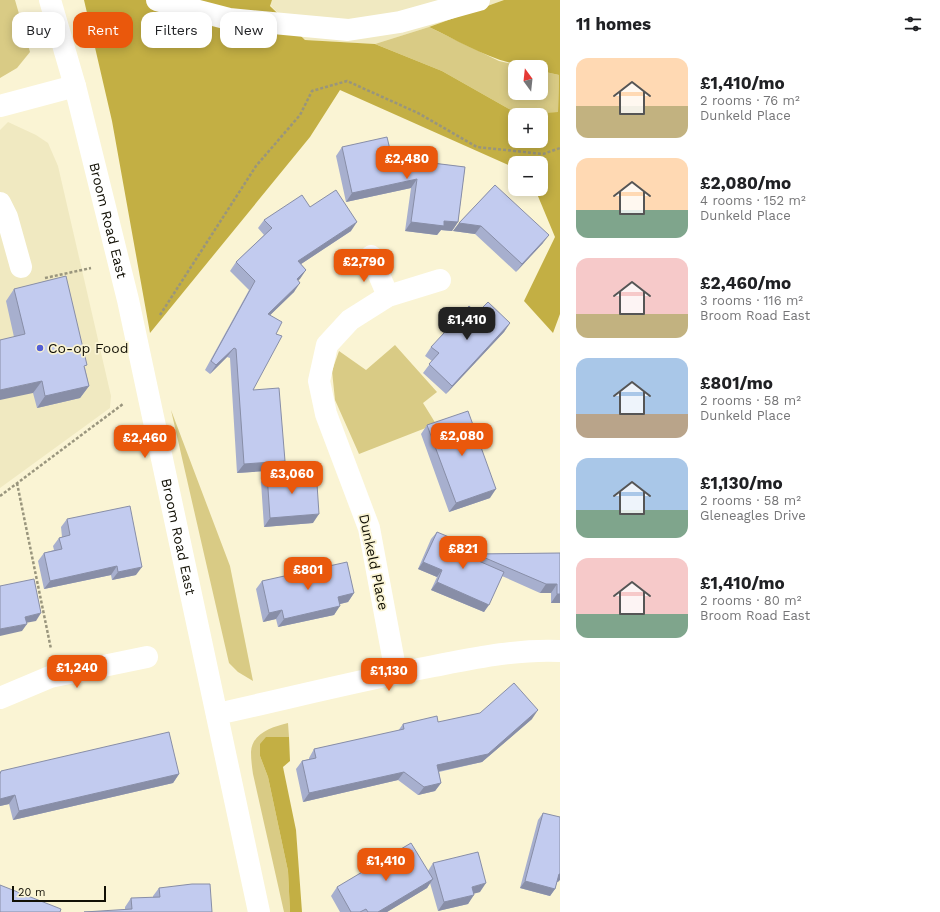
<!DOCTYPE html>
<meta charset="utf-8">
<style>
:root{--surface:#fff;--page:#f2f2f2;--text:#202124;--muted:#757577;--accent:#ea580c}
body{margin:0;font-family:"Work Sans",sans-serif;background:var(--page);color:var(--text);height:100vh;display:flex;flex-direction:column;font-size:15px;white-space:nowrap}
*{box-sizing:border-box;margin:0}
p{font-size:13px;color:var(--muted)}
.icon{flex:none;width:22px;height:22px;fill:none;stroke:currentColor;stroke-width:2;stroke-linecap:round;stroke-linejoin:round}
.map{position:relative;flex:1;overflow:hidden}
.sheet{display:flex;flex-direction:column;background:var(--surface);width:380px}
.sheet>*{flex:none}
.banner{position:absolute;left:12px;top:12px;width:380px;height:36px;display:flex;gap:8px}
.needle{width:26px;rotate:345deg}
.tools{position:absolute;left:508px;top:60px;display:grid;gap:8px}
.tools a{display:grid;place-items:center;width:40px;height:40px;border-radius:8px;background:var(--surface);box-shadow:0 2px 10px #0003;font-size:20px}
.scale{position:absolute;left:12px;bottom:10px;width:94px;box-sizing:border-box;padding-left:4px;border:2px solid #121005;border-top:0;font-size:11px;line-height:14px;white-space:nowrap;color:#121005;-webkit-text-stroke:3px #faf4d4;paint-order:stroke}
.price{position:absolute;translate:-50% -34px;padding:0 9px;border-radius:8px;background:var(--accent);color:#fff;font-size:13px;line-height:26px;filter:drop-shadow(0 1px 2px #0008)}
.price::after{content:'';position:absolute;left:50%;top:24px;width:12px;height:9px;margin-left:-6px;background:inherit;clip-path:polygon(0 0,100% 0,50% 100%)}
.price.on{background:#222;color:#fff}
ul{padding:0;list-style:none}
li{display:flex;align-items:center;gap:12px;height:100px;padding:0 16px}
li span{display:grid;place-items:center;flex:none;width:112px;height:80px;border-radius:12px;color:#555}
li>.icon{margin-inline-start:auto}
span .icon{width:48px;height:48px;fill:#fffc;stroke-width:1}
li b{font-size:17px}
h2{display:flex;justify-content:space-between;align-items:center;height:48px;padding:0 16px;font-size:17px}
.pill{padding:0 14px;border-radius:12px;background:var(--surface);box-shadow:0 2px 10px #0003;font-size:14px;line-height:36px}
.pill.on{background:var(--accent);color:#fff}
main{display:flex;flex:1;min-height:0}
.map>svg:first-child{display:block}
</style>
<main>
<div class="map">
<svg width="560" height="912" viewBox="0 0 560 912">
<rect width="100%" height="100%" fill="#faf4d4"/>
<path fill="#f0e9c1" d="M 272,0 L 504,0 L 429,27 L 375,44 L 305,40 L 270,5 Z
M 8,122 L 36,135 L 48,143 L 58,166 L 111,396 L 110,408 L 0,488 L 0,130 Z"/>
<path fill="#d9cb85" d="M 0,0 L 15,0 L 30,52 L 17,68 L 0,78 Z
M 429,27 L 499,61 L 526,67 L 515,67 L 515,93 L 541,93 L 541,71 L 559,75 L 558,112 L 518,114 L 442,71 L 375,44 Z
M 395,345 L 437,392 L 423,403 L 436,424 L 359,454 L 335,400 L 332,371 L 339,351 L 366,370 Z
M 171,410 L 230,566 L 253,681 L 238,672 L 229,663 Z
M 288,723 L 289,737 L 267,737 L 260,756 L 268,777 L 288,871 L 290,912 L 284,912 L 253,774 C 252,767 251,760 251,752 C 252,733 272,727 288,723 Z"/>
<path fill="#c3af44" fill-rule="evenodd" d="M 84,0 L 272,0 L 270,6 L 305,40 L 375,44 L 442,71 L 518,114 L 558,112 L 559,75 L 541,71 L 541,67 C 500,67 465,44 429,27 L 504,0 L 560,0 L 560,314 L 553,333 L 524,301 L 555,237 L 535,189 L 541,189 L 541,163 L 515,163 L 515,168 L 340,90 L 310,137 L 150,333 L 112,121 ZM 515,115 L 541,115 L 541,141 L 515,141 Z
M 266,737 L 289,737 L 290,761 L 283,767 L 296,830 L 302,912 L 290,912 L 288,871 L 268,777 L 260,756 L 260,744 Z"/>
<g fill="none" stroke-linecap="round" stroke-linejoin="round">
<path stroke="#99957d" stroke-width="2.5" stroke-dasharray="3 2" stroke-linecap="butt" d="M 45,278 L 91,268
M 160,315 L 256,166 L 300,115 L 312,91 L 347,81 L 418,113 L 477,147 L 543,154 L 560,148
M 17,483 L 51,649
M 0,496 L 123,404"/>
<g stroke="#fff" stroke-width="22">
<path id="s1" d="M 50,0 L 75,86 L 128,300 L 259,912"/>
<path d="M 157,0 L 229,19 L 348,30 L 400,22 L 479,0"/>
<path d="M 0,106 L 75,86"/>
<path d="M 0,203 L 7,217 L 21,267"/>
<path d="M 371,256 L 388,296"/>
<path d="M 396,673 L 369,528 L 326,414 L 319,381 L 327,345 L 350,320 L 388,296 L 440,280"/>
<path d="M 0,698 L 50,677 L 147,657"/>
<path d="M 217,714 C 289,698 361,680 434,666 C 475,658 517,649 560,651"/>
</g>
</g>
<path fill="#a7afce" d="M 342,147 L 392,158 L 465,167 L 458,222 L 452,231 L 441,230 L 437,235 L 405,231 L 411,188 L 346,202 L 336,156 Z
M 495,185 L 543,243 L 516,272 L 475,234 L 453,231 L 459,223 Z
M 310,207 L 351,231 L 301,264 L 306,270 L 298,280 L 294,292 L 270,315 L 276,334 L 253,390 L 279,470 L 237,473 L 230,358 L 227,357 L 210,374 L 205,370 L 249,290 L 230,271 L 236,262 L 264,235 L 258,228 L 264,220 Z
M 14,289 L 85,368 L 89,386 L 80,398 L 37,408 L 33,393 L 14,337 L 6,301 Z
M 477,313 L 510,323 L 504,332 L 446,394 L 423,373 L 432,361 L 425,356 L 431,347 Z
M 427,425 L 490,498 L 449,512 L 421,434 Z
M 267,474 L 313,523 L 264,527 L 261,482 Z
M 67,519 L 136,575 L 112,580 L 111,575 L 44,589 L 38,561 L 44,553 L 54,550 L 53,546 L 59,538 L 62,537 L 61,527 Z
M 437,532 L 455,555 L 473,559 L 476,554 L 560,553 L 560,603 L 551,603 L 551,593 L 540,593 L 502,576 L 484,612 L 431,590 L 437,577 L 418,569 L 431,539 Z
M 262,581 L 354,593 L 348,602 L 340,604 L 334,615 L 278,627 L 276,619 L 263,622 L 256,589 Z
M 532,719 L 482,762 L 439,772 L 441,783 L 435,791 L 418,795 L 398,780 L 303,802 L 296,769 L 302,761 L 309,759 L 309,758 L 314,749 L 398,731 L 403,724 Z
M 1,771 L 179,774 L 173,783 L 13,820 L 9,804 L 0,806 L 0,773 Z
M 543,813 L 558,882 L 557,882 L 555,889 L 550,896 L 520,888 L 538,820 Z
M 433,863 L 480,892 L 474,893 L 468,904 L 438,911 L 430,883 L 427,888 L 387,912 L 340,912 L 331,896 L 337,887 L 428,871 Z
M 159,888 L 212,912 L 125,910 L 125,907 L 131,898 L 153,898 L 153,896 Z"/>
<path fill="#888ea7" d="M 417,179 L 411,188 L 346,202 L 352,193 Z
M 444,221 L 458,222 L 452,231 L 441,230 L 437,235 L 405,231 L 411,222 Z
M 357,222 L 351,231 L 292,270 L 298,261 Z
M 459,223 L 481,226 L 475,234 L 453,231 Z
M 549,235 L 543,243 L 516,272 L 522,264 Z
M 306,270 L 300,279 L 290,288 L 297,279 Z
M 300,283 L 294,292 L 262,323 L 268,314 Z
M 510,323 L 504,332 L 446,394 L 452,386 Z
M 234,348 L 227,357 L 210,374 L 216,365 Z
M 42,381 L 33,393 L 0,400 L 0,390 Z
M 89,386 L 80,398 L 37,408 L 45,396 Z
M 285,461 L 279,470 L 237,473 L 244,464 Z
M 496,489 L 490,498 L 449,512 L 456,503 Z
M 319,514 L 313,523 L 264,527 L 270,518 Z
M 423,562 L 442,570 L 437,577 L 418,569 Z
M 117,566 L 111,575 L 44,589 L 50,581 Z
M 142,567 L 136,575 L 112,580 L 118,572 Z
M 437,582 L 489,605 L 484,612 L 431,590 Z
M 546,584 L 557,584 L 551,593 L 540,593 Z
M 354,593 L 348,602 L 332,606 L 338,597 Z
M 557,594 L 560,594 L 560,603 L 551,603 Z
M 340,606 L 334,615 L 278,627 L 284,619 Z
M 282,610 L 276,619 L 263,622 L 269,613 Z
M 41,613 L 36,621 L 20,624 L 25,617 Z
M 27,624 L 22,631 L 0,636 L 0,629 Z
M 538,710 L 532,719 L 482,762 L 431,773 L 437,765 Z
M 404,772 L 398,780 L 303,802 L 309,793 Z
M 179,774 L 173,783 L 13,820 L 19,811 Z
M 441,783 L 435,791 L 418,795 L 424,787 Z
M 15,795 L 9,804 L 0,806 L 0,799 Z
M 559,874 L 560,874 L 560,880 L 558,882 L 554,881 Z
M 433,879 L 427,888 L 387,912 L 378,912 Z
M 525,881 L 555,889 L 550,896 L 520,888 Z
M 486,883 L 480,892 L 466,896 L 472,887 Z
M 474,895 L 468,904 L 438,911 L 444,902 Z"/>
<path fill="#c2cbef" stroke="#888ea7" d="M 387,137 L 392,158 L 465,167 L 458,222 L 444,221 L 444,226 L 411,222 L 417,179 L 352,193 L 342,147 Z
M 495,185 L 549,235 L 522,264 L 481,226 L 459,223 Z
M 336,190 L 357,222 L 298,261 L 306,270 L 297,279 L 300,283 L 268,314 L 282,322 L 276,334 L 282,336 L 253,390 L 279,388 L 285,461 L 244,464 L 236,349 L 234,348 L 216,365 L 211,361 L 255,281 L 236,262 L 272,228 L 264,220 L 302,195 L 310,207 Z
M 66,276 L 87,365 L 84,366 L 89,386 L 45,396 L 42,381 L 0,390 L 0,340 L 25,334 L 14,289 Z
M 488,302 L 510,323 L 452,386 L 429,364 L 439,353 L 431,347 L 469,306 L 477,313 Z
M 468,411 L 496,489 L 456,503 L 427,425 Z
M 308,470 L 309,484 L 317,484 L 319,514 L 270,518 L 267,474 Z
M 130,506 L 142,567 L 118,572 L 117,566 L 50,581 L 44,553 L 62,549 L 59,538 L 70,535 L 67,519 Z
M 437,532 L 461,542 L 455,555 L 465,555 L 504,572 L 489,605 L 437,582 L 442,570 L 423,562 Z
M 560,553 L 560,594 L 557,594 L 557,584 L 546,584 L 476,554 Z
M 347,562 L 354,593 L 338,597 L 340,606 L 284,619 L 282,610 L 269,613 L 262,581 Z
M 34,579 L 41,613 L 25,617 L 27,624 L 0,629 L 0,586 Z
M 514,683 L 538,710 L 488,754 L 437,765 L 441,783 L 424,787 L 404,772 L 309,793 L 302,761 L 316,758 L 314,749 L 404,729 L 403,724 L 437,716 L 438,722 L 480,713 Z
M 169,732 L 179,774 L 19,811 L 15,795 L 0,799 L 0,774 L 1,771 Z
M 543,813 L 560,817 L 560,874 L 559,874 L 555,889 L 525,881 Z
M 411,843 L 433,879 L 378,912 L 368,912 L 366,909 L 360,912 L 351,912 L 337,887 Z
M 478,852 L 486,883 L 472,887 L 474,895 L 444,902 L 433,863 Z
M 192,884 L 210,884 L 212,912 L 84,912 L 132,909 L 131,898 L 160,897 L 159,888 Z
M 0,885 L 61,909 L 60,912 L 0,912 Z"/>
<circle fill="#535fd5" stroke="#faf4d4" stroke-width="1.5" cx="40" cy="348" r="4"/>
<g text-anchor="middle" dominant-baseline="central" stroke-width="3.5" stroke-linejoin="round" paint-order="stroke">
<g font-size="14" fill="#121005" stroke="#faf4d4">
<text stroke="none"><textPath href="#s1" startOffset="228">Broom Road East</textPath></text>
<text stroke="none"><textPath href="#s1" startOffset="552">Broom Road East</textPath></text>
<text transform="translate(374 562) rotate(78)">Dunkeld Place</text>
</g>
<g font-size="14" fill="#121005" stroke="#faf4d4" text-anchor="start">
<text x="48" y="348">Co-op Food</text>
</g>
</g>
</svg>
<div class="tools">
<a><svg class="needle" viewBox="-14 -14 28 28"><path d="M0-13l5 13h-10z" fill="#e53935"/><path d="M0 13l5-13h-10z" fill="#757577"/></svg></a>
<a>+</a>
<a>−</a>
</div>
<div class="scale">20 m</div>
<b class="price" style="left:407px;top:180px">£2,480</b>
<b class="price" style="left:364px;top:283px">£2,790</b>
<b class="price on" style="left:467px;top:341px">£1,410</b>
<b class="price" style="left:462px;top:457px">£2,080</b>
<b class="price" style="left:145px;top:459px">£2,460</b>
<b class="price" style="left:292px;top:495px">£3,060</b>
<b class="price" style="left:463px;top:570px">£821</b>
<b class="price" style="left:308px;top:591px">£801</b>
<b class="price" style="left:77px;top:689px">£1,240</b>
<b class="price" style="left:389px;top:692px">£1,130</b>
<b class="price" style="left:386px;top:882px">£1,410</b>
<div class="banner">
<a class="pill">Buy</a>
<a class="pill on">Rent</a>
<a class="pill">Filters</a>
<a class="pill">New</a>
</div>
</div>
<section class="sheet">
<h2>11 homes<svg class="icon" aria-label="filters" viewBox="0 0 24 24"><path d="M4 7h16M4 17h16"/><circle cx="9" cy="7" r="2"/><circle cx="15" cy="17" r="2"/></svg></h2>
<ul>
<li><span style="background:linear-gradient(#ffd9b3 60%,#c2b280 0)"><svg class="icon" aria-label="home" viewBox="0 0 24 24"><path d="M3 11l9-7 9 7M6 9v11h12V9"/></svg></span><div><b>£1,410/mo</b><p>2 rooms · 76 m²</p><p>Dunkeld Place</p></div></li>
<li><span style="background:linear-gradient(#ffd9b3 65%,#7fa58c 0)"><svg class="icon" aria-label="home" viewBox="0 0 24 24"><path d="M3 11l9-7 9 7M6 9v11h12V9"/></svg></span><div><b>£2,080/mo</b><p>4 rooms · 152 m²</p><p>Dunkeld Place</p></div></li>
<li><span style="background:linear-gradient(#f6c9c9 70%,#c2b280 0)"><svg class="icon" aria-label="home" viewBox="0 0 24 24"><path d="M3 11l9-7 9 7M6 9v11h12V9"/></svg></span><div><b>£2,460/mo</b><p>3 rooms · 116 m²</p><p>Broom Road East</p></div></li>
<li><span style="background:linear-gradient(#a9c7e8 70%,#b9a48a 0)"><svg class="icon" aria-label="home" viewBox="0 0 24 24"><path d="M3 11l9-7 9 7M6 9v11h12V9"/></svg></span><div><b>£801/mo</b><p>2 rooms · 58 m²</p><p>Dunkeld Place</p></div></li>
<li><span style="background:linear-gradient(#a9c7e8 65%,#7fa58c 0)"><svg class="icon" aria-label="home" viewBox="0 0 24 24"><path d="M3 11l9-7 9 7M6 9v11h12V9"/></svg></span><div><b>£1,130/mo</b><p>2 rooms · 58 m²</p><p>Gleneagles Drive</p></div></li>
<li><span style="background:linear-gradient(#f6c9c9 70%,#7fa58c 0)"><svg class="icon" aria-label="home" viewBox="0 0 24 24"><path d="M3 11l9-7 9 7M6 9v11h12V9"/></svg></span><div><b>£1,410/mo</b><p>2 rooms · 80 m²</p><p>Broom Road East</p></div></li>
</ul>
</section>
</main>
